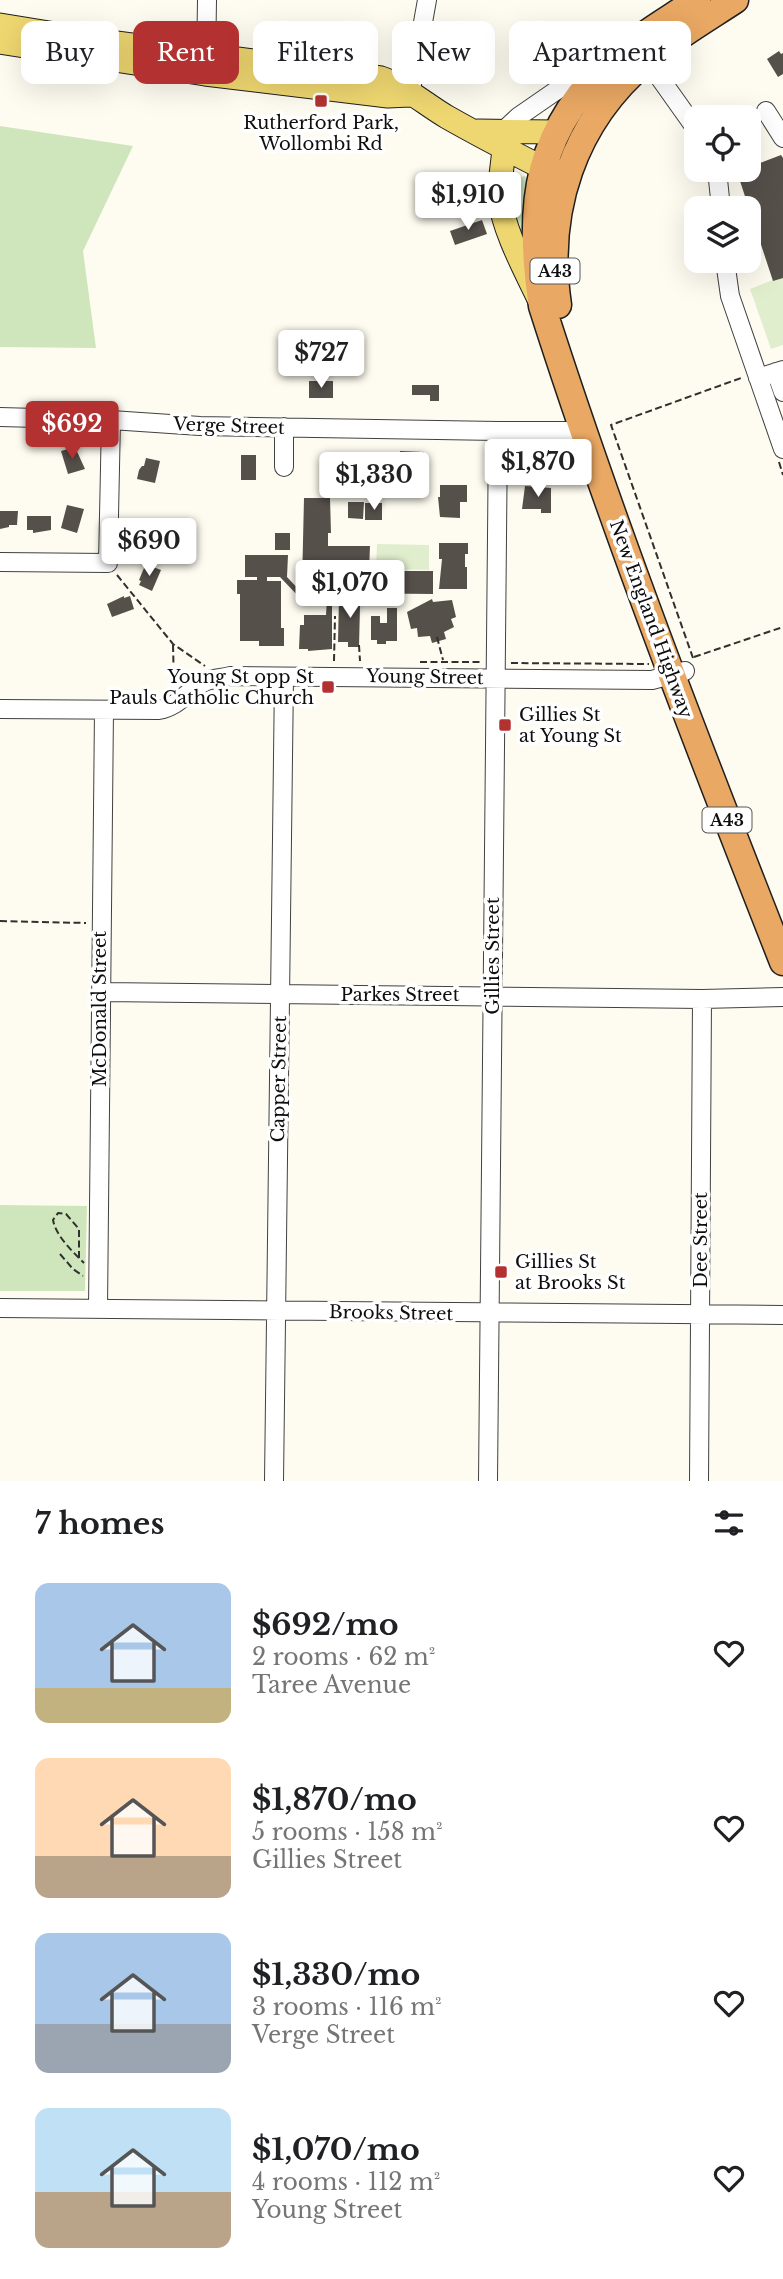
<!DOCTYPE html>
<meta charset="utf-8">
<style>
:root{--surface:#fff;--page:#f2f2f2;--text:#202124;--muted:#757577;--accent:#b33231}
body{margin:0;font-family:"Libre Baskerville",serif;background:var(--page);color:var(--text);height:100vh;display:flex;flex-direction:column;font-size:26px;white-space:nowrap}
*{box-sizing:border-box;margin:0}
p{font-size:23px;color:var(--muted)}
.icon{flex:none;width:38px;height:38px;fill:none;stroke:currentColor;stroke-width:2;stroke-linecap:round;stroke-linejoin:round}
.map{position:relative;height:1481px;overflow:hidden}
.side{display:flex;flex-direction:column;background:var(--surface);flex:1}
.side>*{flex:none}
.hud{position:absolute;left:21px;top:21px;width:742px;height:63px;display:flex;gap:14px}
.fabs{position:absolute;left:684px;top:105px;display:grid;gap:14px}
.fabs a{display:grid;place-items:center;width:77px;height:77px;border-radius:14px;background:var(--surface);box-shadow:0 7px 28px #0002;font-size:35px}
.price{position:absolute;translate:-50% -60px;padding:0 16px;border-radius:7px;background:#fff;color:#222;font-size:23px;line-height:46px;filter:drop-shadow(0 2px 4px #0008)}
.price::after{content:'';position:absolute;left:50%;top:42px;width:21px;height:16px;margin-left:-10px;background:inherit;clip-path:polygon(0 0,100% 0,50% 100%)}
.price.on{background:var(--accent);color:#fff}
ul{padding:0;list-style:none}
li{display:flex;align-items:center;gap:21px;height:175px;padding:0 35px}
li span{display:grid;place-items:center;flex:none;width:196px;height:140px;border-radius:14px;color:#555}
li>.icon{margin-inline-start:auto}
span .icon{width:84px;height:84px;fill:#fffc;stroke-width:1}
li b{font-size:30px}
h2{display:flex;justify-content:space-between;align-items:center;height:84px;padding:0 35px;font-size:30px}
.pill{padding:0 24px;border-radius:14px;background:var(--surface);box-shadow:0 7px 28px #0002;font-size:24px;line-height:63px}
.pill.on{background:var(--accent);color:#fff}
.map>svg:first-child{display:block}
</style>
<div class="map">
<svg width="783" height="1481" viewBox="0 0 783 1481">
<rect width="100%" height="100%" fill="#fefcf0"/>
<path fill="#cfe6bc" d="M 0,126 L 133,146 L 83,251 L 96,348 L 0,347 Z
M 524,176 L 530,179 L 523,210 L 521,247 L 506,186 L 518,185 L 521,177 Z
M 0,1205 L 87,1206 L 85,1291 L 0,1291 Z"/>
<path fill="#e1eecd" d="M 783,276 L 783,345 L 771,349 L 750,289 Z
M 377,544 L 429,545 L 429,570 L 376,569 Z"/>
<path fill="#56504b" fill-rule="evenodd" d="M 779,51 L 781,54 L 783,53 L 783,74 L 778,77 L 767,59 Z
M 781,155 L 783,158 L 783,278 L 773,281 L 737,172 L 749,170 L 749,167 Z
M 482,220 L 487,234 L 455,245 L 450,231 Z
M 309,381 L 333,381 L 333,398 L 309,398 Z
M 412,385 L 439,385 L 439,401 L 430,401 L 430,395 L 412,395 Z
M 75,447 L 85,469 L 68,474 L 61,451 Z
M 400,451 L 424,452 L 425,484 L 421,484 L 421,497 L 390,496 L 391,455 L 400,456 Z
M 241,455 L 256,455 L 256,480 L 241,480 Z
M 146,458 L 160,461 L 155,483 L 137,479 L 139,470 L 142,466 L 144,466 Z
M 440,485 L 467,485 L 467,502 L 460,502 L 460,518 L 440,517 L 438,497 L 440,497 Z
M 525,486 L 551,488 L 551,513 L 541,513 L 541,509 L 522,509 Z
M 304,498 L 330,498 L 331,533 L 328,533 L 328,546 L 370,546 L 369,571 L 433,571 L 433,594 L 332,593 L 332,649 L 308,651 L 308,649 L 299,649 L 300,625 L 304,625 L 304,615 L 326,615 L 327,599 L 301,599 L 280,577 L 267,577 L 267,581 L 281,581 L 281,628 L 284,628 L 284,646 L 259,646 L 259,641 L 240,641 L 240,594 L 237,594 L 237,580 L 257,580 L 257,577 L 245,577 L 245,555 L 288,555 L 287,577 L 303,594 L 327,594 L 309,593 L 309,584 L 302,584 ZM 328,571 L 338,571 L 338,583 L 327,583 Z
M 348,502 L 364,502 L 363,519 L 348,518 Z
M 365,503 L 382,503 L 382,520 L 365,520 Z
M 67,505 L 84,509 L 77,533 L 61,528 Z
M 0,511 L 18,511 L 17,525 L 9,525 L 9,527 L 0,529 Z
M 27,516 L 51,516 L 51,530 L 33,533 L 33,530 L 27,530 Z
M 275,533 L 290,533 L 290,550 L 275,550 Z
M 152,537 L 168,539 L 166,559 L 145,557 L 146,548 L 151,548 Z
M 439,543 L 468,543 L 468,554 L 465,554 L 465,567 L 467,567 L 467,589 L 439,589 L 442,559 L 439,559 Z
M 148,565 L 161,570 L 152,591 L 139,585 L 141,581 L 139,580 L 144,568 L 146,569 Z
M 124,596 L 124,598 L 130,596 L 134,609 L 112,617 L 107,604 Z
M 339,597 L 366,597 L 366,606 L 360,606 L 359,647 L 348,647 L 348,642 L 338,642 Z
M 432,599 L 433,602 L 452,600 L 456,617 L 451,619 L 454,627 L 444,632 L 446,639 L 432,643 L 430,636 L 418,637 L 417,628 L 411,629 L 407,612 Z
M 387,608 L 397,608 L 397,641 L 386,641 L 386,644 L 377,644 L 377,640 L 371,640 L 371,616 L 380,616 L 380,623 L 387,623 Z"/>
<g fill="none" stroke-linecap="round" stroke-linejoin="round">
<g stroke="#414141" stroke-width="20">
<path id="minor" d="M 647,60 L 696,129
M 206,66 L 207,0
M 410,95 L 427,0
M 766,111 L 783,138
M 503,131 L 518,117 L 602,59
M 717,170 L 721,208
M 725,261 L 730,296 L 783,449
M 776,372 L 783,392
M 758,378 L 783,370
M 0,417 L 111,420 L 200,426 L 498,431 L 569,431 L 583,426
M 284,467 L 284,427
M 0,562 L 108,563 L 111,420
M 0,709 L 159,710 C 181,706 187,689 207,681 C 214,678 223,678 230,676 L 652,680 L 685,671
M 102,992 L 702,999 L 783,997
M 0,1308 L 783,1315
M 98,1309 L 104,710
M 274,1481 L 284,677
M 488,1481 L 498,431
M 699,1481 L 702,999"/>
</g>
<g stroke="#1f1f1f" stroke-width="25">
<path id="major" d="M 0,25 L 86,39 L 381,78 C 405,86 425,104 447,117 C 484,138 521,157 559,176
M 0,42 L 205,74 L 388,96 L 410,95
M 478,131 L 557,132
M 504,148 C 503,164 499,181 500,198 C 502,227 525,270 538,297"/>
</g>
<g stroke="#1f1f1f" stroke-width="29">
<path id="highway" d="M 697,0 C 671,18 642,34 618,55 C 536,126 526,204 542,306 C 613,528 698,746 783,962
M 558,305 C 544,211 573,122 647,60 C 674,38 706,19 735,0"/>
</g>
<path stroke="#303030" stroke-width="2" stroke-dasharray="7 3.5" stroke-linecap="butt" d="M 779,462 L 783,475
M 117,575 L 173,644 L 205,666
M 437,637 L 443,660
M 173,645 L 174,685
M 359,645 L 360,661
M 694,657 L 783,627
M 693,658 L 611,425 L 741,378
M 334,661 L 335,616
M 420,662 L 481,662
M 511,663 L 649,664
M 0,921 L 86,923
M 60,1254 L 73,1269 L 83,1276
M 79,1258 L 79,1229 L 66,1214 L 58,1213 L 53,1220 C 56,1236 72,1251 83,1262 L 84,1263"/>
<use href="#minor" stroke="#fff" stroke-width="18"/>
<use href="#major" stroke="#eed670" stroke-width="23"/>
<use href="#highway" stroke="#e9a863" stroke-width="26"/>
</g>
<g fill="#b33231" stroke="#fff" stroke-width="2.5">
<rect x="314" y="94" width="14" height="14" rx="3.5"/>
<rect x="321" y="680" width="14" height="14" rx="3.5"/>
<rect x="498" y="718" width="14" height="14" rx="3.5"/>
<rect x="494" y="1265" width="14" height="14" rx="3.5"/>
</g>
<g text-anchor="middle" dominant-baseline="central" stroke-width="7" stroke-linejoin="round" paint-order="stroke">
<g fill="#fff" stroke="#565656" stroke-width="2">
<rect x="530.5" y="258.5" width="49" height="25" rx="5"/>
<rect x="702.5" y="807.5" width="49" height="25" rx="5"/>
</g>
<g font-size="16" font-weight="bold" fill="#0e0e0e">
<text x="555" y="271">A43</text>
<text x="727" y="820">A43</text>
</g>
<g font-size="18" fill="#0e0e0e" stroke="#fff" text-anchor="start">
<text x="321" y="123" text-anchor="middle">Rutherford Park,<tspan x="321" dy="21">Wollombi Rd</tspan></text>
<text x="314" y="677" text-anchor="end">Young St opp St<tspan x="314" dy="21">Pauls Catholic Church</tspan></text>
<text x="519" y="715">Gillies St<tspan x="519" dy="21">at Young St</tspan></text>
<text x="515" y="1262">Gillies St<tspan x="515" dy="21">at Brooks St</tspan></text>
</g>
<g font-size="18" fill="#0e0e0e" stroke="#fff">
<text transform="translate(229 426) rotate(2)">Verge Street</text>
<text transform="translate(651 619) rotate(70)">New England Highway</text>
<text transform="translate(425 677) rotate(1)">Young Street</text>
<text transform="translate(493 956) rotate(-90)">Gillies Street</text>
<text x="400" y="995">Parkes Street</text>
<text transform="translate(100 1009) rotate(-90)">McDonald Street</text>
<text transform="translate(279 1079) rotate(-89)">Capper Street</text>
<text transform="translate(701 1240) rotate(-90)">Dee Street</text>
<text transform="translate(391 1313) rotate(1)">Brooks Street</text>
</g>
</g>
</svg>
<div class="fabs">
<a><svg class="icon" aria-label="locate" viewBox="0 0 24 24"><circle cx="12" cy="12" r="6"/><path d="M12 2v4M12 18v4M2 12h4M18 12h4"/></svg></a>
<a><svg class="icon" aria-label="layers" viewBox="0 0 24 24"><path d="M12 4l9 5-9 5-9-5zM3 14l9 5 9-5"/></svg></a>
</div>
<b class="price" style="left:468px;top:232px">$1,910</b>
<b class="price" style="left:321px;top:390px">$727</b>
<b class="price on" style="left:72px;top:461px">$692</b>
<b class="price" style="left:538px;top:499px">$1,870</b>
<b class="price" style="left:374px;top:512px">$1,330</b>
<b class="price" style="left:149px;top:578px">$690</b>
<b class="price" style="left:350px;top:620px">$1,070</b>
<div class="hud">
<a class="pill">Buy</a>
<a class="pill on">Rent</a>
<a class="pill">Filters</a>
<a class="pill">New</a>
<a class="pill">Apartment</a>
</div>
</div>
<section class="side">
<h2>7 homes<svg class="icon" aria-label="filters" viewBox="0 0 24 24"><path d="M4 7h16M4 17h16"/><circle cx="9" cy="7" r="2"/><circle cx="15" cy="17" r="2"/></svg></h2>
<ul>
<li><span style="background:linear-gradient(#a9c7e8 75%,#c2b280 0)"><svg class="icon" aria-label="home" viewBox="0 0 24 24"><path d="M3 11l9-7 9 7M6 9v11h12V9"/></svg></span><div><b>$692/mo</b><p>2 rooms · 62 m²</p><p>Taree Avenue</p></div><svg class="icon" aria-label="heart" viewBox="0 0 24 24"><path d="M12 20l-8-8c-3-5 5-10 8-4 3-6 11-1 8 4z"/></svg></li>
<li><span style="background:linear-gradient(#ffd9b3 70%,#b9a48a 0)"><svg class="icon" aria-label="home" viewBox="0 0 24 24"><path d="M3 11l9-7 9 7M6 9v11h12V9"/></svg></span><div><b>$1,870/mo</b><p>5 rooms · 158 m²</p><p>Gillies Street</p></div><svg class="icon" aria-label="heart" viewBox="0 0 24 24"><path d="M12 20l-8-8c-3-5 5-10 8-4 3-6 11-1 8 4z"/></svg></li>
<li><span style="background:linear-gradient(#a9c7e8 65%,#9aa5b1 0)"><svg class="icon" aria-label="home" viewBox="0 0 24 24"><path d="M3 11l9-7 9 7M6 9v11h12V9"/></svg></span><div><b>$1,330/mo</b><p>3 rooms · 116 m²</p><p>Verge Street</p></div><svg class="icon" aria-label="heart" viewBox="0 0 24 24"><path d="M12 20l-8-8c-3-5 5-10 8-4 3-6 11-1 8 4z"/></svg></li>
<li><span style="background:linear-gradient(#bfe0f5 60%,#b9a48a 0)"><svg class="icon" aria-label="home" viewBox="0 0 24 24"><path d="M3 11l9-7 9 7M6 9v11h12V9"/></svg></span><div><b>$1,070/mo</b><p>4 rooms · 112 m²</p><p>Young Street</p></div><svg class="icon" aria-label="heart" viewBox="0 0 24 24"><path d="M12 20l-8-8c-3-5 5-10 8-4 3-6 11-1 8 4z"/></svg></li>
</ul>
</section>
